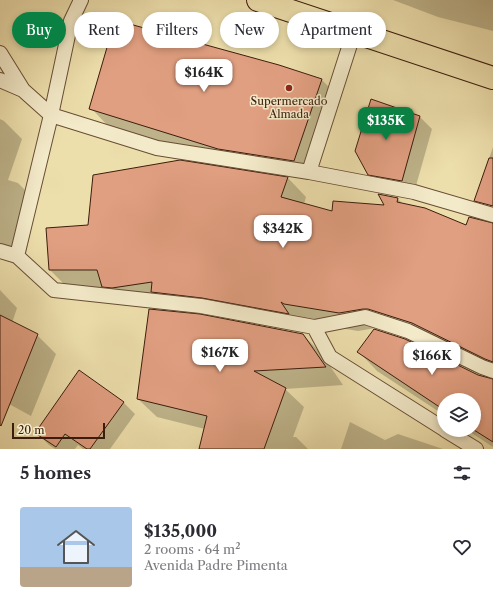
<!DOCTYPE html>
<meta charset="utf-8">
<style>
:root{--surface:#fff;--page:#f7f7f7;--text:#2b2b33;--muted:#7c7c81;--accent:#0b8043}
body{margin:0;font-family:"Libre Caslon Text",serif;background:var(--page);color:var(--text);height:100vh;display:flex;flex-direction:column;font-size:15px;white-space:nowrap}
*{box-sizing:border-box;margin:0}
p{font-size:13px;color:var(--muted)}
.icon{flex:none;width:22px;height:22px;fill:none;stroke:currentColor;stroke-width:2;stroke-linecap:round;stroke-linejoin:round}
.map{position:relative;height:449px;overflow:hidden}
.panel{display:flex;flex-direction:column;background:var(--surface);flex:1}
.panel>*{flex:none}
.top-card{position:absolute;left:12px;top:12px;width:469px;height:36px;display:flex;gap:8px}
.fabs{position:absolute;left:437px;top:393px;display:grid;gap:8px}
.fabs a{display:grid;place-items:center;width:44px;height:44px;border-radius:50%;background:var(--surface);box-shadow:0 2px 6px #0003;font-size:20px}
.scale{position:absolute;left:12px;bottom:10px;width:93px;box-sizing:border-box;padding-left:4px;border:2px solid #3c1c0d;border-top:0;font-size:11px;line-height:14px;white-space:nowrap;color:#3c1c0d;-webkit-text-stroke:3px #f3eac9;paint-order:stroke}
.price{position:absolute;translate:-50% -34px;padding:0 9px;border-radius:8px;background:#fff;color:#222;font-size:13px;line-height:26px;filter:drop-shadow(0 1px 2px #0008)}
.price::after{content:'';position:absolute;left:50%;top:24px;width:12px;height:9px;margin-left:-6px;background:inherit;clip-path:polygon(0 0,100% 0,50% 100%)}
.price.selected{background:var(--accent);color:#fff}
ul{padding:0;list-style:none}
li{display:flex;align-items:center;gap:12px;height:100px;padding:0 20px}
li span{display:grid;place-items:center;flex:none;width:112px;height:80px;border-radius:4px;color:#555}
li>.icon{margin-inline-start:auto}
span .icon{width:48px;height:48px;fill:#fffc;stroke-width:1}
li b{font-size:17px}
h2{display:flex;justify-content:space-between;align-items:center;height:48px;padding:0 20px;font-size:17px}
.chip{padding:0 14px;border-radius:18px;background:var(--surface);box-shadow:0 2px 6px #0003;font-size:14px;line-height:36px}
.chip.selected{background:var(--accent);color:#fff}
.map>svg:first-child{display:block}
</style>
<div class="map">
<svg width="493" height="449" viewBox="0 0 493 449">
<rect width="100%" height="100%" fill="#eddfac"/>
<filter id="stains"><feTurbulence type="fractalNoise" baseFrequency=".005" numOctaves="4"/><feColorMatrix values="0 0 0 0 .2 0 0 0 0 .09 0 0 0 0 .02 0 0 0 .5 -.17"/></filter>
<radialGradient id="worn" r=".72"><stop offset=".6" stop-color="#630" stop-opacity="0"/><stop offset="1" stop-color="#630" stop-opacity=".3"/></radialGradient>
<path fill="#0003" d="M 393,0 L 493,0 L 493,31 L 438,17 Z
M 322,80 L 339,97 L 311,178 L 236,166 L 108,126 L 91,108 Z
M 420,117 L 432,129 L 414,193 L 381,186 L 368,174 Z
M 0,119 L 4,121 L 22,139 L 8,180 L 18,183 L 37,202 L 26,253 L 0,248 Z
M 493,147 L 493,198 L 480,185 Z
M 180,161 L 288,178 L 306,197 L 304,204 L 333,212 L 386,206 L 397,198 L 403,204 L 493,248 L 493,371 L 382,327 L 358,331 L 303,322 L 222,316 L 171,310 L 162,301 L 130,306 L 121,305 L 104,288 L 68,288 L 50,270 L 89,225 Z
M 0,290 L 17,308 L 12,323 L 37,335 L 56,354 L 31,416 L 0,399 L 0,400 Z
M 302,334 L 321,353 L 343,385 L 285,389 L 304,407 L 293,437 L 296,437 L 308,449 L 200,449 L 205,429 L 157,417 L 138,399 Z
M 359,352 L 478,376 L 493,380 L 493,447 L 467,430 L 474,430 L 474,400 L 444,400 L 444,415 L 377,371 Z
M 123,402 L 135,414 L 110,449 L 83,449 L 78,445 L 75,449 L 55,449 L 49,445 L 37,433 Z
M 350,422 L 385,440 L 398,434 L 443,449 L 341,449 Z"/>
<path fill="#e19f81" stroke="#3c1c0d" d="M 115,20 L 279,65 L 322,79 L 294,161 L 218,149 L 89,109 Z
M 371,99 L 420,116 L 402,181 L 368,175 L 355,151 Z
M 489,158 L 493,158 L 493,206 L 474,201 Z
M 180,160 L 288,177 L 281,197 L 332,211 L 333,201 L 384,205 L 378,194 L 398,198 L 397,202 L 425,208 L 466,225 L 469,217 L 493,223 L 493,362 L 485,359 L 412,323 L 368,309 L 363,309 L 339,313 L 284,304 L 281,302 L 289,314 L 202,298 L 151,292 L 152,282 L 112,288 L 102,287 L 97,270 L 49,270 L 46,228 L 88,225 L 93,175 Z
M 149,309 L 200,314 L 303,334 L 326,367 L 254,371 L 286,388 L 264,449 L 199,449 L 207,416 L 137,399 Z
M 0,315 L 38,334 L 1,426 L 0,425 Z
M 374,329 L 405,339 L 478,375 L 493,379 L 493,442 L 474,430 L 474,400 L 444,400 L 444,410 L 357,352 Z
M 79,370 L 124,402 L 90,449 L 87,449 L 65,434 L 56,447 L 35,433 Z"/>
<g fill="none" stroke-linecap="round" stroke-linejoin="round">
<g stroke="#684d35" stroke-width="16">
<path id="lane" d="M 0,53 L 23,90
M 0,80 L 23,90 L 51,115
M 51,115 L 71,21 L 81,0
M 309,172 L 354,32
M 0,251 L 17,256
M 314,327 L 365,317 L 408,331 L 482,367 L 493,371
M 444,429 L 330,357 L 314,327 L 201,306 L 54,290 L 17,256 L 51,115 L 157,148 L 309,172 L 414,192 L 493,215
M 445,430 L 476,449"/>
</g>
<g stroke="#3c1c0d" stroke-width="24">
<path id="primary" d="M 258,0 L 493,78"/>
</g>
<use href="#lane" stroke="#f3eac9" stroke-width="14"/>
<use href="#primary" stroke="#eddfac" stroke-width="22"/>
</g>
<circle fill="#8f2418" stroke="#f3eac9" stroke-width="1.5" cx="289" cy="88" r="4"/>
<g text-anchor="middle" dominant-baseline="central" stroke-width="3" stroke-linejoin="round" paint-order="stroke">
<g font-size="11" fill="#3c1c0d" stroke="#f3eac9">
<text x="289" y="101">Supermercado<tspan x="289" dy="13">Almada</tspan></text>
</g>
</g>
<rect width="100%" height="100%" filter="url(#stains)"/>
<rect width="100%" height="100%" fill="url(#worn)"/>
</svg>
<div class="fabs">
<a><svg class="icon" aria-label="layers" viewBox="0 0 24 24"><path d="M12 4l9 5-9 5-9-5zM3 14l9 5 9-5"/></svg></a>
</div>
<div class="scale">20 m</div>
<b class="price" style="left:204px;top:93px">$164K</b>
<b class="price selected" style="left:386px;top:141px">$135K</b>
<b class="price" style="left:283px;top:249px">$342K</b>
<b class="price" style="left:220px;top:373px">$167K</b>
<b class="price" style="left:432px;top:376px">$166K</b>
<div class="top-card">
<a class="chip selected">Buy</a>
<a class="chip">Rent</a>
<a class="chip">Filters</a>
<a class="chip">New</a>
<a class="chip">Apartment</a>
</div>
</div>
<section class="panel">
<h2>5 homes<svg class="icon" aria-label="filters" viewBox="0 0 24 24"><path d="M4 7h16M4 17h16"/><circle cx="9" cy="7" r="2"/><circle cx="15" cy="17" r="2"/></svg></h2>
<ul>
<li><span style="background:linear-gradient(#a9c7e8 75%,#b9a48a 0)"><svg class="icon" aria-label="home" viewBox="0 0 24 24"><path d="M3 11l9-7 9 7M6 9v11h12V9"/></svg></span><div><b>$135,000</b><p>2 rooms · 64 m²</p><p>Avenida Padre Pimenta</p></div><svg class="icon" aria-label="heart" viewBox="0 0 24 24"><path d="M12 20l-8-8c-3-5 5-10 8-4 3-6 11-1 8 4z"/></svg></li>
</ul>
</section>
